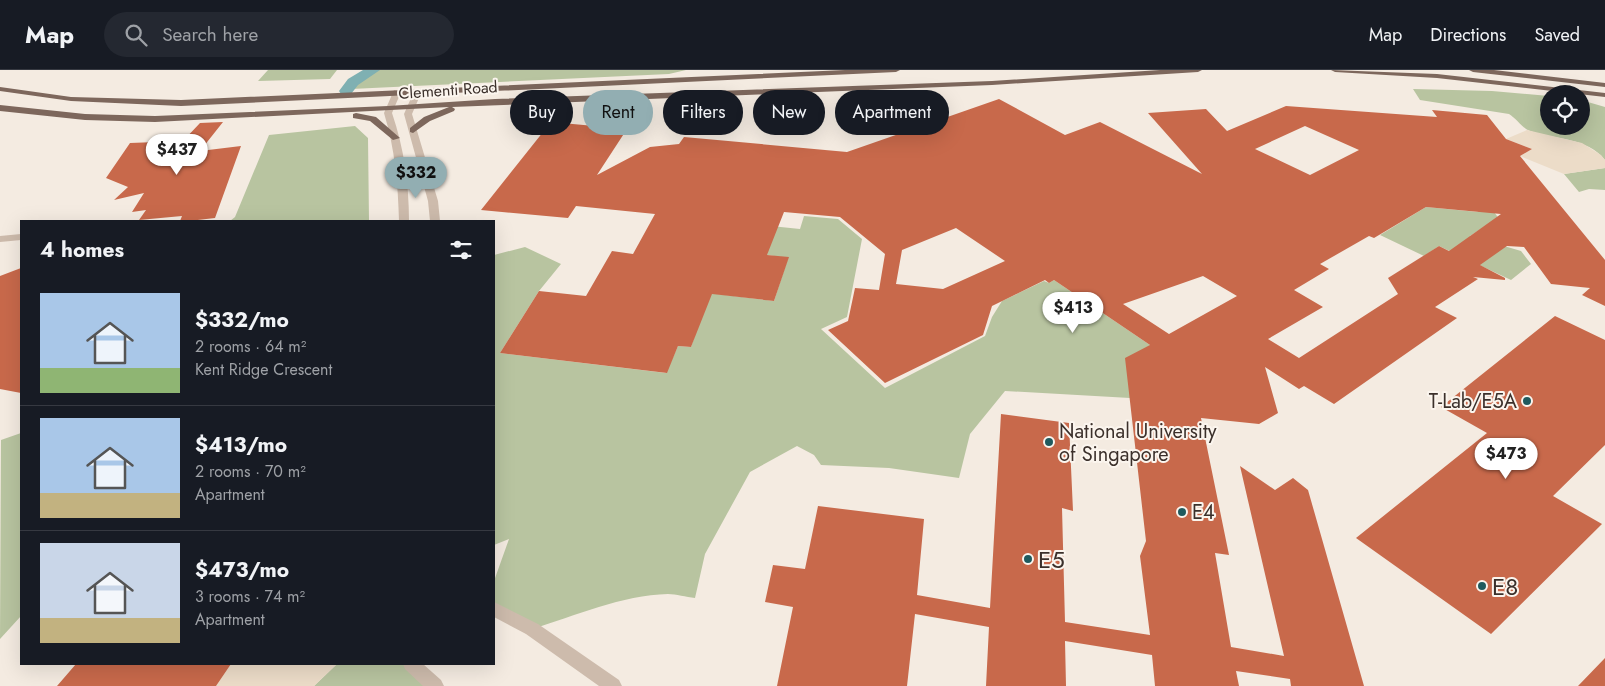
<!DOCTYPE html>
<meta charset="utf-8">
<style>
:root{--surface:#171b24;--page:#242831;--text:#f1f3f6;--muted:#9ea1a6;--line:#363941;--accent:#92aeb2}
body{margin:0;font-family:Jost,sans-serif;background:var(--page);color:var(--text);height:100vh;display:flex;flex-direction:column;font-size:19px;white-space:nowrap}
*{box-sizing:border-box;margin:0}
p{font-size:16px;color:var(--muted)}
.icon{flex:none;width:28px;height:28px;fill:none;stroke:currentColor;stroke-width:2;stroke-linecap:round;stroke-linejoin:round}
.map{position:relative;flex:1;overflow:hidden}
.sheet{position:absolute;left:20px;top:150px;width:475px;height:445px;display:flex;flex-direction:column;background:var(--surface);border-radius:0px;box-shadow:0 5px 20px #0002}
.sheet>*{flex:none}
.hud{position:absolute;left:510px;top:20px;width:475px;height:45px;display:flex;gap:10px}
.fabs{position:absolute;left:1540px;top:15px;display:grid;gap:10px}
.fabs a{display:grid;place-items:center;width:50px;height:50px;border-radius:50%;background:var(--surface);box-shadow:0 5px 20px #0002;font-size:25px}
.price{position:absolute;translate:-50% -42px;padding:0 11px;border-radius:18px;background:#fff;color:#222;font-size:16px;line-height:32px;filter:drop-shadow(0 1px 2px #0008)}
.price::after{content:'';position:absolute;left:50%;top:30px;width:15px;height:11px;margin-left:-8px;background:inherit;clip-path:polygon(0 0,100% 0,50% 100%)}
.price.active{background:var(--accent);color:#111}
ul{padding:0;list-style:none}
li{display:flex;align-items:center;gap:15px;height:125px;padding:0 20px}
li+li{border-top:1px solid var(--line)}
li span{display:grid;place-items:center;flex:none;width:140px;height:100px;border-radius:0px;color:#555}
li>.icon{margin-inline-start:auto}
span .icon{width:60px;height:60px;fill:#fffc;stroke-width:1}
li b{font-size:21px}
h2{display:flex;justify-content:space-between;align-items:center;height:60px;padding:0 20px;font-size:21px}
.pill{padding:0 18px;border-radius:22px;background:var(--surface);box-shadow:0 5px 20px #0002;font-size:18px;line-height:45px}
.pill.active{background:var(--accent);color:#111}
header{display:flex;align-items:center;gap:30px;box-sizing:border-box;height:70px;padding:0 25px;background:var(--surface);border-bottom:1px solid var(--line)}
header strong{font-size:24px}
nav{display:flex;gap:28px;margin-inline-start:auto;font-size:18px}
.search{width:350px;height:45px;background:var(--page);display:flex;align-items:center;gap:12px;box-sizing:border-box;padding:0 18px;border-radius:28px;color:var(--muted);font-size:19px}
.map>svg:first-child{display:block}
</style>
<header>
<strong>Map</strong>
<div class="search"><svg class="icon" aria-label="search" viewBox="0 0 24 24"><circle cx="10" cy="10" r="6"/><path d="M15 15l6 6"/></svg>Search here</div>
<nav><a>Map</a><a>Directions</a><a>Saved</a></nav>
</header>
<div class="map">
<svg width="1605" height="616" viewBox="0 0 1605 616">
<rect width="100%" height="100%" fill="#f4ebe1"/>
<path fill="#b8c4a0" d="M 268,0 L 337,0 L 330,9 L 258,11 Z
M 378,0 L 686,0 L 669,4 L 351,19 L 357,12 Z
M 1413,19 L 1492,21 L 1549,26 L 1549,56 L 1581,56 L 1581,30 L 1605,37 L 1605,90 C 1587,67 1555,70 1530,61 C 1522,58 1516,48 1509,44 L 1420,30 Z
M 355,56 L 368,68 L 369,151 L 230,151 L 235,147 L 269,65 Z
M 1463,98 L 1509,163 L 1485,156 L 1470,166 L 1521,181 L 1531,194 L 1511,210 L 1439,176 L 1424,186 L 1380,165 L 1426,137 L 1478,142 Z
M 1605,98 L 1605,120 L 1589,119 L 1579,122 L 1564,104 Z
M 804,146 L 838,149 L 862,169 L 847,247 L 821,259 L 885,318 L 985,266 L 992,247 L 1002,231 L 1044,211 L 1049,213 L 1054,210 L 1150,275 L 1130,328 L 1005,321 L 970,364 L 959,408 L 889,398 L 821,395 L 814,385 L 797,376 L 750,402 L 705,484 L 695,528 C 686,527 676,524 668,524 C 622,525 575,546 532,559 L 494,539 L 494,511 L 509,469 L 494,475 L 494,185 L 525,177 L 561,194 L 539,221 L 500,283 L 666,303 L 678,276 L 691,277 L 709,223 L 774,231 L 788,188 L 767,185 L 771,156 L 800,159 Z
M 21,363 L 21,546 L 0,569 L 1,370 Z
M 337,594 L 411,594 L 435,616 L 314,616 Z"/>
<path fill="#ecdcc8" d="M 1527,60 L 1582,73 L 1601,85 L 1605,90 L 1605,98 L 1564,104 L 1520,86 L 1532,79 L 1506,69 Z
M 231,594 L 337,594 L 314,616 L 216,616 Z"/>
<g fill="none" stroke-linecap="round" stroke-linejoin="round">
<path fill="#7fb0b2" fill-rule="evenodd" d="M 363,0 L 380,0 L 358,15 L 351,24 L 341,24 L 339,21 L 348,9 Z"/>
</g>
<path fill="#c8694b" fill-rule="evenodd" d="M 999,29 L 1065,65 L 1100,52 L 1202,104 L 1148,43 L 1206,39 L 1227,61 L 1286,36 L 1437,47 L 1432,40 L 1487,45 L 1506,69 L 1532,79 L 1520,86 L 1605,190 L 1605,236 L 1582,225 L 1590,218 L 1551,214 L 1524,177 L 1507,176 L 1480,195 L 1505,208 L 1505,210 L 1473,207 L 1478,209 L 1435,237 L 1457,248 L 1334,334 L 1304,316 L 1299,319 L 1265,297 L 1278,343 L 1259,354 L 1201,348 L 1229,485 L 1215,483 L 1231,577 L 1284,586 L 1240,396 L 1275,420 L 1293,408 L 1308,420 L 1364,616 L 1291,616 L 1290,609 L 1236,601 L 1239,616 L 1155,616 L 1152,585 L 1065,571 L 1066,616 L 986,616 L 989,557 L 915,544 L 907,616 L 777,616 L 793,537 L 765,532 L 773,495 L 805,499 L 818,436 L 924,449 L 917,525 L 990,538 L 1001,344 L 1069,353 L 1073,441 L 1062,438 L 1065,552 L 1150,565 L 1140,486 L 1146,471 L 1125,288 L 1150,275 L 1054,210 L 1049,213 L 1045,210 L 992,236 L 983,265 L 885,313 L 828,260 L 848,251 L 855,218 L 879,220 L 885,184 L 840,147 L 784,142 L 767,185 L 789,187 L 774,231 L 712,224 L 691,277 L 678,276 L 667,303 L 500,283 L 539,221 L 586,226 L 612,181 L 633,184 L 655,144 L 576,136 L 568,148 L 481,140 L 551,52 L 627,59 L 597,105 L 650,77 L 679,74 L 684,67 L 847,82 ZM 1305,56 L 1359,80 L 1310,105 L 1255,79 ZM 1426,137 L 1501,144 L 1449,181 L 1439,176 L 1388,208 L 1398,224 L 1299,288 L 1268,269 L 1323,237 L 1294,220 L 1329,199 L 1320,194 L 1369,166 L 1374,168 ZM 956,158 L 1005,191 L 943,219 L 896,214 L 902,180 ZM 1203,206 L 1237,226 L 1169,264 L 1123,234 Z
M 223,52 L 200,81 L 241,76 L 215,148 L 189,151 L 180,151 L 182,146 L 139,150 L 146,140 L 132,142 L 144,123 L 114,130 L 128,117 L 106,108 L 130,73 L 183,71 L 200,53 Z
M 21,198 L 21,323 L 0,319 L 0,206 Z
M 1555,246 L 1605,270 L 1605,375 L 1553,426 L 1602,454 L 1491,564 L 1356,468 L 1487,363 L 1441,337 Z
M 1605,588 L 1605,616 L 1578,616 Z
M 76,594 L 231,594 L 216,616 L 57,616 Z"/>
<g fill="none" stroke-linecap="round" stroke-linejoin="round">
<path fill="#cdbbac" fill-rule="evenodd" d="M 415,19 L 422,21 L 412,44 L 438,131 L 440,151 L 430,151 L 428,131 L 404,44 Z
M 394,20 L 401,22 L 392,43 C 404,78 409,114 409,151 L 399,151 C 398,114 395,79 384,43 Z
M 21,164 L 21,170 L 0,172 L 0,166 Z
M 494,532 L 538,554 L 619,610 L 622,616 L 599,616 L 526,564 L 494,547 Z
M 403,594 L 423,594 L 441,610 L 444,616 L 423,616 L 405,599 Z"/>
<path fill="#7d675c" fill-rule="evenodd" d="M 845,0 L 900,0 L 896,2 L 181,36 L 71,31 L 0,21 L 0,17 L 71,27 L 181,30 Z
M 1160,0 L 1202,0 L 1198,2 L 992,15 L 452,37 L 455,39 L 454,41 L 430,51 L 413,63 L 410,62 L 410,58 L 424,47 L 449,37 L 155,52 L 85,50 L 0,41 L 0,35 L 85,44 L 155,46 L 388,36 L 495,29 L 992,11 Z
M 1331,0 L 1437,4 L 1605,23 L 1605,27 L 1437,8 L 1335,2 Z
M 1469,0 L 1494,0 L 1605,13 L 1605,17 L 1473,2 Z
M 356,43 L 376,47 L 400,68 L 393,70 L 370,51 L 353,48 L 353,44 Z"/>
</g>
<g fill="#1f5a5e" stroke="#fbf5ee" stroke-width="2">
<circle cx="1527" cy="331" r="5"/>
<circle cx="1049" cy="372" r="5"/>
<circle cx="1182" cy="442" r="5"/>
<circle cx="1028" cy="489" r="5"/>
<circle cx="1482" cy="516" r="5"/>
</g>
<g text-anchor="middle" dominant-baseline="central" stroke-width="4" stroke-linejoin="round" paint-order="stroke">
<g font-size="16" fill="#3b302b" stroke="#fbf5ee">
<text transform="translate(448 20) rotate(-4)">Clementi Road</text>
</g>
<g font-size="20" fill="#3b302b" stroke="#fbf5ee" text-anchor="start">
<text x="1517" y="331" text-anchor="end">T-Lab/E5A</text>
<text x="1059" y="361">National University<tspan x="1059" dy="23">of Singapore</tspan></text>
<text x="1192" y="442">E4</text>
</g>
<g font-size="24" fill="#3b302b" stroke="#fbf5ee" text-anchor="start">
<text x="1038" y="489">E5</text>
<text x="1492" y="516">E8</text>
</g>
</g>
</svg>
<div class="fabs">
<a><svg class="icon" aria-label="locate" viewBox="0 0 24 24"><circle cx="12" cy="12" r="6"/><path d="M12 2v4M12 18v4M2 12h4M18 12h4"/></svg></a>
</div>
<b class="price" style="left:177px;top:106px">$437</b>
<b class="price active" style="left:416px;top:129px">$332</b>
<b class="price" style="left:1073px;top:264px">$413</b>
<b class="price" style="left:1506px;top:410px">$473</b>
<div class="hud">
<a class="pill">Buy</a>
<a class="pill active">Rent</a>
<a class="pill">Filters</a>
<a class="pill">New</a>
<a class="pill">Apartment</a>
</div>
<section class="sheet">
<h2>4 homes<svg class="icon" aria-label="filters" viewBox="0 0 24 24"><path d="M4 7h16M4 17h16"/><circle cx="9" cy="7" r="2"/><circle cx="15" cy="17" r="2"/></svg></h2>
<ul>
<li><span style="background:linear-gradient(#a9c7e8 75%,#8fb573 0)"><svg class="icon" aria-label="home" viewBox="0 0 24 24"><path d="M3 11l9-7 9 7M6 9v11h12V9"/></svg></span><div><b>$332/mo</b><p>2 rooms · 64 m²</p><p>Kent Ridge Crescent</p></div></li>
<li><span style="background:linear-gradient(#a9c7e8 75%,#c2b280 0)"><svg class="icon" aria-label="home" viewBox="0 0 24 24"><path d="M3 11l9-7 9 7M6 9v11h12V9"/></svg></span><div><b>$413/mo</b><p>2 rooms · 70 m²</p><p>Apartment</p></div></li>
<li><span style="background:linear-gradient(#c9d6e8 75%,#c2b280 0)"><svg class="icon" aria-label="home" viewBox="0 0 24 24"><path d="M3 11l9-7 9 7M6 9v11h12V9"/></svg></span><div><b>$473/mo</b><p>3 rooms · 74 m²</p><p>Apartment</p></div></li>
</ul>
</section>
</div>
